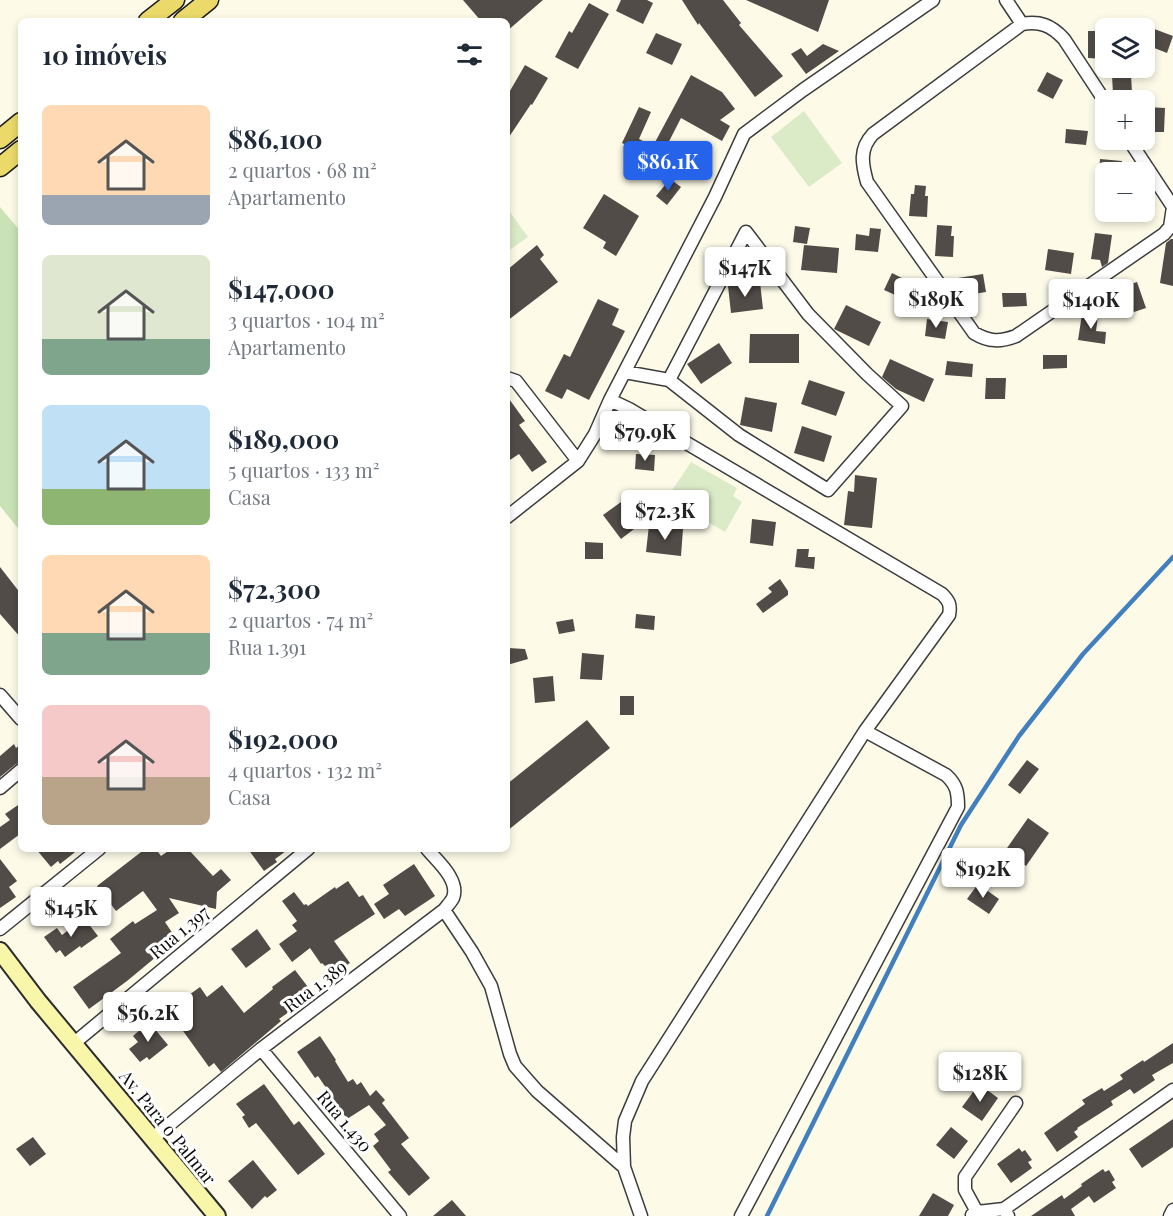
<!DOCTYPE html>
<html lang="pt">
<meta charset="utf-8">
<style>
:root{--surface:#fff;--page:#f6f6f7;--text:#1f2937;--muted:#747a83;--accent:#2563eb}
body{margin:0;font-family:"Playfair Display",serif;background:var(--page);color:var(--text);height:100vh;display:flex;flex-direction:column;font-size:22px;white-space:nowrap}
*{box-sizing:border-box;margin:0}
p{font-size:20px;color:var(--muted)}
.icon{flex:none;width:33px;height:33px;fill:none;stroke:currentColor;stroke-width:2;stroke-linecap:round;stroke-linejoin:round}
.map{position:relative;flex:1;overflow:hidden}
.panel{position:absolute;left:18px;top:18px;width:492px;height:834px;display:flex;flex-direction:column;background:var(--surface);border-radius:9px;box-shadow:0 3px 9px #0003}
.panel>*{flex:none}
.tools{position:absolute;left:1095px;top:18px;display:grid;gap:12px}
.tools a{display:grid;place-items:center;width:60px;height:60px;border-radius:9px;background:var(--surface);box-shadow:0 3px 9px #0003;font-size:30px}
.price{position:absolute;translate:-50% -51px;padding:0 14px;border-radius:6px;background:#fff;color:#222;font-size:20px;line-height:39px;filter:drop-shadow(0 2px 3px #0008)}
.price::after{content:'';position:absolute;left:50%;top:36px;width:18px;height:14px;margin-left:-9px;background:inherit;clip-path:polygon(0 0,100% 0,50% 100%)}
.price.on{background:var(--accent);color:#fff}
ul{padding:0;list-style:none}
li{display:flex;align-items:center;gap:18px;height:150px;padding:0 24px}
li span{display:grid;place-items:center;flex:none;width:168px;height:120px;border-radius:9px;color:#555}
li>.icon{margin-inline-start:auto}
span .icon{width:72px;height:72px;fill:#fffc;stroke-width:1}
li b{font-size:26px}
h2{display:flex;justify-content:space-between;align-items:center;height:72px;padding:0 24px;font-size:26px}
.map>svg:first-child{display:block}
</style>
<div class="map">
<svg width="1173" height="1216" viewBox="0 0 1173 1216">
<rect width="100%" height="100%" fill="#fdfbe8"/>
<path fill="#c9e3b6" d="M 0,207 L 21,232 L 21,532 L 0,506 Z"/>
<path fill="#dbebc7" d="M 804,111 L 842,163 L 809,187 L 771,137 Z
M 507,208 L 528,237 L 507,252 Z
M 691,462 L 737,488 L 733,496 L 742,502 L 725,532 L 667,498 Z"/>
<g fill="none" stroke-linecap="round" stroke-linejoin="round">
<path stroke="#417fbf" stroke-width="4.5" d="M 767,1216 L 961,825 L 1019,736 L 1083,654 L 1173,557"/>
</g>
<path fill="#514c47" d="M 463,0 L 543,0 L 507,31 L 507,21 L 481,21 Z
M 621,0 L 647,0 L 653,3 L 643,24 L 616,11 Z
M 682,0 L 723,0 L 741,23 L 739,25 L 783,76 L 755,97 L 699,23 L 698,25 Z
M 746,0 L 829,0 L 818,32 Z
M 589,3 L 609,14 L 578,69 L 555,57 L 569,31 L 572,33 Z
M 1149,27 L 1173,36 L 1167,53 L 1144,44 Z
M 1088,31 L 1106,31 L 1106,59 L 1088,58 Z
M 656,33 L 682,44 L 672,65 L 646,53 Z
M 823,44 L 839,51 L 806,74 L 791,54 L 801,48 L 807,56 Z
M 525,65 L 548,78 L 532,105 L 531,104 L 507,140 L 507,96 Z
M 1047,72 L 1063,80 L 1053,99 L 1037,91 Z
M 1131,74 L 1132,93 L 1113,94 L 1112,75 Z
M 691,75 L 722,92 L 735,109 L 720,120 L 730,126 L 722,141 L 681,118 L 659,161 L 622,143 L 639,107 L 651,112 L 639,139 L 653,146 Z
M 1147,107 L 1165,108 L 1164,132 L 1146,132 Z
M 1066,129 L 1088,131 L 1086,145 L 1065,143 Z
M 1100,159 L 1122,161 L 1121,172 L 1099,172 Z
M 670,179 L 681,187 L 667,205 L 656,196 Z
M 915,185 L 926,186 L 925,196 L 928,196 L 927,217 L 909,216 L 911,194 L 914,194 Z
M 604,194 L 639,216 L 616,256 L 603,248 L 606,242 L 583,228 Z
M 937,225 L 952,226 L 951,236 L 954,236 L 953,257 L 935,256 Z
M 795,226 L 810,228 L 807,244 L 793,242 Z
M 870,228 L 881,229 L 878,252 L 855,250 L 856,234 L 869,236 Z
M 1095,233 L 1112,235 L 1108,263 L 1102,267 L 1100,260 L 1091,259 Z
M 1171,239 L 1173,239 L 1173,286 L 1160,283 L 1166,243 Z
M 537,245 L 544,255 L 540,259 L 558,282 L 507,321 L 507,270 Z
M 804,245 L 839,248 L 837,273 L 801,270 Z
M 1048,249 L 1074,253 L 1071,274 L 1045,270 Z
M 892,273 L 910,282 L 902,298 L 884,290 Z
M 983,274 L 986,292 L 961,296 L 958,278 Z
M 760,282 L 763,309 L 731,313 L 728,286 Z
M 1137,282 L 1146,308 L 1119,317 L 1110,291 Z
M 1002,293 L 1026,293 L 1027,306 L 1003,307 Z
M 598,299 L 619,309 L 612,325 L 625,331 L 589,400 L 567,389 L 562,399 L 545,391 L 564,354 L 570,357 Z
M 846,305 L 881,322 L 869,346 L 834,329 Z
M 1082,314 L 1098,316 L 1096,331 L 1106,332 L 1105,344 L 1078,340 Z
M 927,319 L 948,322 L 945,339 L 925,336 Z
M 750,334 L 799,334 L 799,363 L 749,363 Z
M 719,343 L 732,363 L 701,384 L 687,364 Z
M 1043,355 L 1067,355 L 1067,368 L 1043,369 Z
M 890,359 L 934,379 L 924,402 L 896,389 L 882,377 Z
M 947,361 L 973,364 L 972,377 L 945,375 Z
M 986,378 L 1006,378 L 1005,399 L 985,399 Z
M 809,380 L 845,392 L 836,416 L 801,404 Z
M 507,396 L 525,421 L 519,425 L 547,462 L 532,472 L 519,454 L 507,462 Z
M 745,397 L 777,403 L 772,432 L 740,425 Z
M 802,426 L 832,436 L 824,462 L 794,453 Z
M 636,454 L 655,455 L 654,471 L 635,469 Z
M 855,475 L 877,478 L 872,528 L 844,525 L 848,491 L 854,492 Z
M 621,502 L 638,526 L 621,539 L 603,515 Z
M 752,519 L 776,522 L 773,546 L 750,543 Z
M 649,525 L 683,529 L 681,556 L 646,552 Z
M 585,542 L 603,543 L 603,559 L 585,559 Z
M 797,549 L 809,549 L 808,557 L 815,557 L 814,569 L 795,567 Z
M 0,567 L 21,594 L 21,638 L 0,614 Z
M 780,579 L 788,591 L 788,595 L 763,613 L 756,604 L 772,592 L 768,588 Z
M 636,614 L 655,616 L 654,630 L 635,628 Z
M 573,619 L 575,631 L 559,634 L 556,622 Z
M 507,648 L 525,649 L 528,659 L 507,665 Z
M 582,653 L 604,655 L 602,680 L 580,679 Z
M 553,676 L 555,701 L 535,703 L 533,678 Z
M 620,696 L 634,696 L 634,715 L 620,715 Z
M 587,720 L 610,748 L 507,831 L 507,784 Z
M 14,744 L 16,748 L 21,744 L 21,762 L 16,764 L 0,777 L 0,756 Z
M 1027,760 L 1039,769 L 1020,794 L 1008,785 Z
M 21,803 L 21,836 L 20,834 L 0,849 L 0,827 L 10,820 L 5,814 Z
M 1028,818 L 1049,833 L 1026,866 L 1005,851 Z
M 36,849 L 79,849 L 60,864 L 58,861 L 51,867 Z
M 145,849 L 156,849 L 161,856 L 171,849 L 188,849 L 213,876 L 221,869 L 231,880 L 217,892 L 216,909 L 169,898 L 179,913 L 165,922 L 173,934 L 156,944 L 162,952 L 127,981 L 89,1009 L 73,987 L 121,953 L 110,939 L 133,921 L 135,924 L 157,910 L 143,891 L 116,911 L 97,886 Z
M 248,849 L 289,849 L 275,859 L 277,862 L 264,871 Z
M 0,859 L 17,881 L 9,887 L 16,897 L 0,908 Z
M 988,860 L 997,867 L 985,884 L 975,877 Z
M 414,864 L 435,896 L 405,916 L 399,909 L 384,919 L 374,904 L 389,894 L 383,885 Z
M 348,881 L 359,897 L 363,895 L 375,914 L 334,941 L 350,963 L 339,970 L 337,967 L 333,970 L 329,964 L 325,966 L 322,963 L 321,964 L 310,948 L 292,962 L 279,944 L 297,931 L 292,925 L 297,921 L 282,901 L 294,892 L 304,905 L 306,904 L 308,906 L 335,887 L 336,889 Z
M 978,884 L 999,899 L 989,914 L 967,899 Z
M 84,918 L 98,936 L 81,948 L 80,946 L 65,957 L 60,950 L 56,953 L 44,937 L 57,928 L 62,935 Z
M 257,929 L 271,949 L 246,968 L 231,949 Z
M 295,970 L 311,991 L 301,998 L 302,1000 L 297,1004 L 299,1005 L 279,1019 L 281,1021 L 221,1072 L 214,1063 L 209,1067 L 168,1010 L 200,987 L 207,997 L 222,985 L 244,1013 L 273,989 L 272,987 Z
M 149,1022 L 168,1045 L 149,1060 L 147,1057 L 140,1062 L 129,1049 L 138,1042 L 133,1036 Z
M 320,1036 L 336,1060 L 335,1061 L 348,1082 L 353,1079 L 357,1085 L 361,1082 L 370,1096 L 376,1090 L 385,1100 L 382,1103 L 409,1138 L 401,1144 L 430,1178 L 409,1196 L 388,1172 L 391,1170 L 373,1146 L 379,1141 L 374,1134 L 386,1125 L 369,1105 L 347,1119 L 318,1076 L 315,1078 L 297,1052 Z
M 1173,1043 L 1173,1063 L 1152,1075 L 1155,1080 L 1134,1094 L 1130,1089 L 1111,1101 L 1113,1105 L 1077,1128 L 1078,1129 L 1074,1132 L 1078,1137 L 1057,1152 L 1044,1133 L 1085,1104 L 1082,1100 L 1102,1088 L 1104,1091 L 1123,1079 L 1120,1075 L 1143,1060 L 1144,1062 Z
M 264,1084 L 294,1125 L 299,1121 L 325,1154 L 298,1175 L 256,1123 L 249,1128 L 242,1117 L 245,1115 L 236,1104 Z
M 979,1084 L 998,1098 L 982,1121 L 962,1107 Z
M 1173,1119 L 1173,1147 L 1142,1168 L 1129,1149 Z
M 951,1127 L 968,1141 L 954,1159 L 936,1145 Z
M 33,1137 L 46,1154 L 30,1166 L 16,1149 Z
M 1019,1148 L 1022,1152 L 1025,1150 L 1032,1160 L 1028,1162 L 1032,1168 L 1011,1183 L 997,1164 Z
M 253,1160 L 277,1190 L 267,1198 L 265,1196 L 252,1209 L 228,1181 Z
M 1103,1169 L 1105,1172 L 1109,1170 L 1115,1180 L 1112,1182 L 1116,1188 L 1094,1203 L 1089,1196 L 1071,1209 L 1075,1216 L 1031,1216 L 1062,1195 L 1064,1199 L 1082,1186 L 1081,1184 Z
M 933,1193 L 954,1205 L 948,1216 L 919,1216 Z
M 452,1200 L 466,1216 L 433,1216 Z"/>
<g fill="none" stroke-linecap="round" stroke-linejoin="round">
<g stroke="#3d3d3d" stroke-width="15">
<path id="minor" d="M 1006,0 L 1022,24 L 873,134 C 859,149 862,164 867,182 L 974,333 C 989,342 1000,342 1016,336 L 1164,234 L 1170,227 L 1173,207 L 1129,140
M 1022,24 C 1040,21 1051,25 1064,39 L 1106,103
M 625,372 L 669,380 L 746,232 L 808,314 L 867,374 L 902,406 L 828,490 L 739,435 L 669,380
M 507,378 L 516,381 L 578,461
M 610,400 L 629,409 L 942,594 C 949,601 951,605 949,615 L 865,731 L 642,1081 L 625,1121 L 623,1137 L 624,1167
M 507,517 L 578,461 L 595,434 L 610,400 L 715,197 L 744,134 L 803,90 L 933,0
M 0,695 L 21,719
M 0,788 L 21,770
M 444,910 L 472,952 L 491,986 L 510,1054 L 515,1066 L 537,1091 L 624,1167 L 641,1216
M 0,929 L 99,849
M 73,1044 L 308,849
M 261,1049 L 400,1216
M 153,1138 L 261,1049 L 444,910 C 447,906 451,902 453,898 C 460,880 437,861 427,849
M 977,1212 L 965,1190 L 965,1177 L 1016,1103
M 972,1215 L 977,1212 L 1004,1209
M 741,1216 L 958,807 C 958,793 957,785 946,775 L 865,731
M 1008,1216 L 1004,1209 L 1173,1090
M 1170,1216 L 1173,1210"/>
</g>
<g stroke="#2c2c2c" stroke-width="20">
<path id="secondary" d="M 0,951 L 38,1001 L 217,1216"/>
</g>
<g stroke="#1b1b1b" stroke-width="21">
<path id="primary" d="M 148,21 L 175,0
M 183,21 L 209,0
M 0,139 L 21,122
M 0,167 L 21,150"/>
</g>
<use href="#minor" stroke="#fff" stroke-width="12"/>
<use href="#secondary" stroke="#f7f6a9" stroke-width="16"/>
<use href="#primary" stroke="#ebd96a" stroke-width="18"/>
</g>
<g text-anchor="middle" dominant-baseline="central" stroke-width="6" stroke-linejoin="round" paint-order="stroke">
<g font-size="18" fill="#0a0a0a" stroke="#fff">
<text transform="translate(179 932) rotate(-40)">Rua 1.397</text>
<text transform="translate(315 986) rotate(-37)">Rua 1.389</text>
<text transform="translate(345 1121) rotate(50)">Rua 1.430</text>
<text transform="translate(168 1127) rotate(51)">Av. Para o Palmar</text>
</g>
</g>
</svg>
<div class="tools">
<a><svg class="icon" aria-label="layers" viewBox="0 0 24 24"><path d="M12 4l9 5-9 5-9-5zM3 14l9 5 9-5"/></svg></a>
<a>+</a>
<a>−</a>
</div>
<b class="price on" style="left:668px;top:192px">$86.1K</b>
<b class="price" style="left:745px;top:298px">$147K</b>
<b class="price" style="left:936px;top:329px">$189K</b>
<b class="price" style="left:1091px;top:330px">$140K</b>
<b class="price" style="left:645px;top:462px">$79.9K</b>
<b class="price" style="left:665px;top:541px">$72.3K</b>
<b class="price" style="left:983px;top:899px">$192K</b>
<b class="price" style="left:71px;top:938px">$145K</b>
<b class="price" style="left:148px;top:1043px">$56.2K</b>
<b class="price" style="left:980px;top:1103px">$128K</b>
<section class="panel">
<h2>10 imóveis<svg class="icon" aria-label="filters" viewBox="0 0 24 24"><path d="M4 7h16M4 17h16"/><circle cx="9" cy="7" r="2"/><circle cx="15" cy="17" r="2"/></svg></h2>
<ul>
<li><span style="background:linear-gradient(#ffd9b3 75%,#9aa5b1 0)"><svg class="icon" aria-label="home" viewBox="0 0 24 24"><path d="M3 11l9-7 9 7M6 9v11h12V9"/></svg></span><div><b>$86,100</b><p>2 quartos · 68 m²</p><p>Apartamento</p></div></li>
<li><span style="background:linear-gradient(#dfe7d0 70%,#7fa58c 0)"><svg class="icon" aria-label="home" viewBox="0 0 24 24"><path d="M3 11l9-7 9 7M6 9v11h12V9"/></svg></span><div><b>$147,000</b><p>3 quartos · 104 m²</p><p>Apartamento</p></div></li>
<li><span style="background:linear-gradient(#bfe0f5 70%,#8fb573 0)"><svg class="icon" aria-label="home" viewBox="0 0 24 24"><path d="M3 11l9-7 9 7M6 9v11h12V9"/></svg></span><div><b>$189,000</b><p>5 quartos · 133 m²</p><p>Casa</p></div></li>
<li><span style="background:linear-gradient(#ffd9b3 65%,#7fa58c 0)"><svg class="icon" aria-label="home" viewBox="0 0 24 24"><path d="M3 11l9-7 9 7M6 9v11h12V9"/></svg></span><div><b>$72,300</b><p>2 quartos · 74 m²</p><p>Rua 1.391</p></div></li>
<li><span style="background:linear-gradient(#f6c9c9 60%,#b9a48a 0)"><svg class="icon" aria-label="home" viewBox="0 0 24 24"><path d="M3 11l9-7 9 7M6 9v11h12V9"/></svg></span><div><b>$192,000</b><p>4 quartos · 132 m²</p><p>Casa</p></div></li>
</ul>
</section>
</div>
